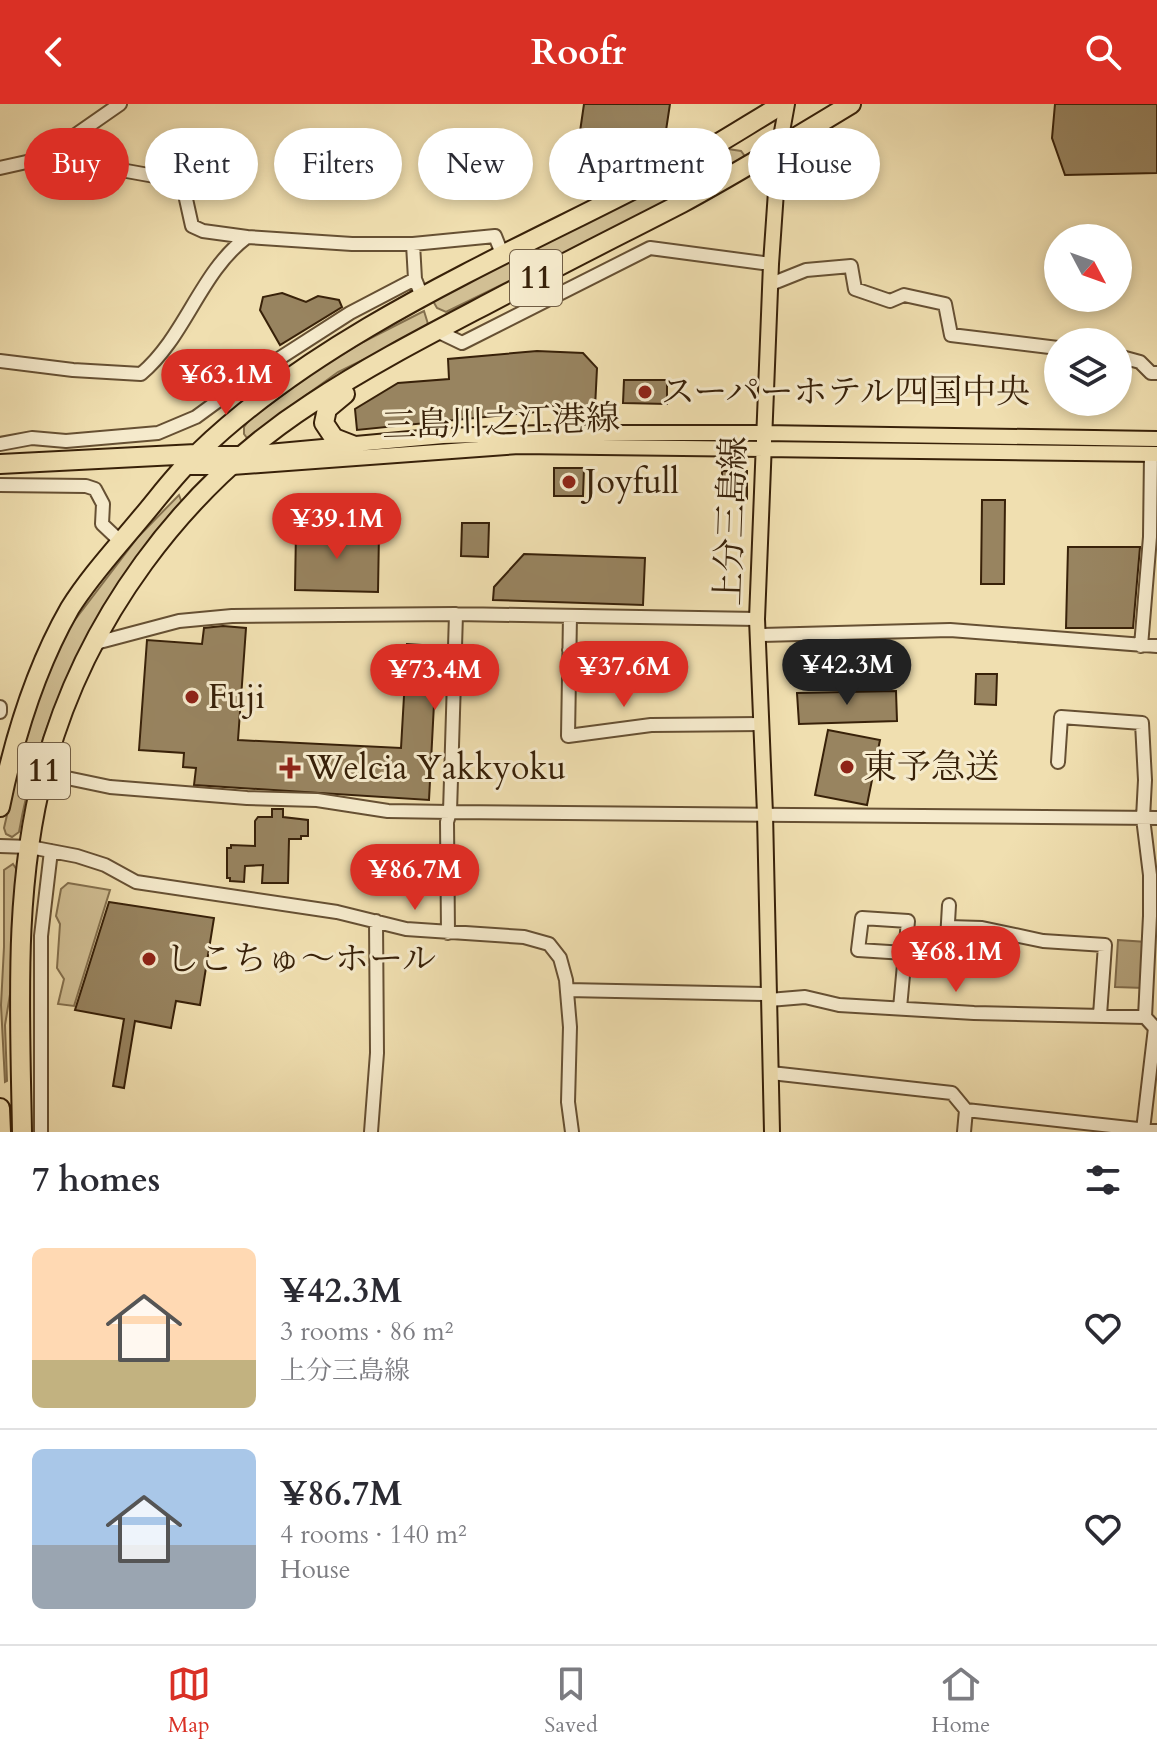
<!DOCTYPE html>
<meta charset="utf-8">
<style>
:root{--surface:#fff;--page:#f7f7f7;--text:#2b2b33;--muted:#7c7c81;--line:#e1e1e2;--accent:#d93025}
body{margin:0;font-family:Cardo,"Noto Serif JP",serif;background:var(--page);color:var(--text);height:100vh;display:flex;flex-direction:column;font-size:30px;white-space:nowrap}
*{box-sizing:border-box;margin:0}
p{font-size:26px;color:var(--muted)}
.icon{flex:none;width:44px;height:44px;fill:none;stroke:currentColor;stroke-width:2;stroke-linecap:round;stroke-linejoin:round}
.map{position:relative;height:1028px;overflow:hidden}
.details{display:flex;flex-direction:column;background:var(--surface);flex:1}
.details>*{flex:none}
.guide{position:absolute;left:24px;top:24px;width:1110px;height:72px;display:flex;gap:16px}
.needle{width:52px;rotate:131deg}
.controls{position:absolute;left:1044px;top:120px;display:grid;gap:16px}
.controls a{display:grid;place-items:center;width:88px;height:88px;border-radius:50%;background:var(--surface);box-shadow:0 4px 12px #0003;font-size:40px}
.price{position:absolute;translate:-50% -68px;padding:0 18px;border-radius:28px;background:var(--accent);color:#fff;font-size:26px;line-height:52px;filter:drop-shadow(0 2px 4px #0008)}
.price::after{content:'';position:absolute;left:50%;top:48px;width:24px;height:18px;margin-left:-12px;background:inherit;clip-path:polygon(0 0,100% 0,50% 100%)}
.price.selected{background:#222;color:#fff}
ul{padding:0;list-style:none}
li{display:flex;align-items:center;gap:24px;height:200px;padding:0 32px}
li+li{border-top:2px solid var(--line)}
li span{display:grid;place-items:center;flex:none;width:224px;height:160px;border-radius:12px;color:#555}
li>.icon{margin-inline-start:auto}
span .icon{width:96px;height:96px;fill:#fffc;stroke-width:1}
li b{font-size:34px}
h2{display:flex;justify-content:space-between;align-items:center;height:96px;padding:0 32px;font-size:34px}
.tag{padding:0 28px;border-radius:36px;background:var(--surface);box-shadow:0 4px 12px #0003;font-size:28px;line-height:72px}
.tag.selected{background:var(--accent);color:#fff}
header{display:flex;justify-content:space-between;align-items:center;height:104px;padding:0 32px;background:var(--accent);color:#fff;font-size:36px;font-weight:700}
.tabs{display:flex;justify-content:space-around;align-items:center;height:112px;border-top:2px solid var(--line);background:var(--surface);font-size:22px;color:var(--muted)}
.tabs a{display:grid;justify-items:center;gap:4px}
.tabs .selected{color:var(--accent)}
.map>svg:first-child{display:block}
</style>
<header><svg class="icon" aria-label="back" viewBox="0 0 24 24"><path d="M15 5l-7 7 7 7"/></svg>Roofr<svg class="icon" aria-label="search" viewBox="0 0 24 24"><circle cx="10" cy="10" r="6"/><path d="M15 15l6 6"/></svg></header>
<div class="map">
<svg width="1157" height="1028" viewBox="0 0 1157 1028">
<rect width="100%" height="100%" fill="#f0dfb0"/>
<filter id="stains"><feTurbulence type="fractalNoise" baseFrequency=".0025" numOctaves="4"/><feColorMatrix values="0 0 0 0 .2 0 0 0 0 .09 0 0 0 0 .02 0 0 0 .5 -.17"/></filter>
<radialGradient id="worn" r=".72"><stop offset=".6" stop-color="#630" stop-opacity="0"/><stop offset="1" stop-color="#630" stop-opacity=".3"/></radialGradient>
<path fill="#d1bf94" stroke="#84704e" stroke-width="2" d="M 728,45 L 741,47 L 744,51 L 743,57 L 621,122 L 446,208 L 437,204 L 433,197 Z
M 424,207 L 428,220 L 379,248 L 338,268 L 247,334 L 244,330 L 244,323 L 250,315 L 324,261 L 363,238 Z
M 179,391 L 182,399 C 167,418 150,437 136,456 C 78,531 35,636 19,728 L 12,733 L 6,730 L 4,724 L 27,624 L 46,573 L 71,521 L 138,433 Z
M 13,760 L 19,769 L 12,878 L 5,921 L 7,977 L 5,978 L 1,901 L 4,843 L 4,766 Z
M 68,779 L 110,786 L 74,902 L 58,900 L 64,875 L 57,864 L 60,820 L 56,812 L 61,785 Z"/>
<path fill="#b19e77" stroke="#816c4b" stroke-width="2" d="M 1118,836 L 1147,838 L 1144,884 L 1115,883 Z"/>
<path fill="#988460" stroke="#382109" stroke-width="2" d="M 584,0 L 670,0 L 662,53 L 645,65 L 576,55 Z
M 1055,0 L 1157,0 L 1157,69 L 1065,71 L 1052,34 Z
M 282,189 L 306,198 L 318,192 L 339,196 L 342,203 L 280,241 L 260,206 L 263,193 Z
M 537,247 L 583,249 L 597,264 L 595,304 L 536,301 L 536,308 L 357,326 L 355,305 L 398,279 L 449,275 L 448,255 Z
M 624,276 L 667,276 L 667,300 L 623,299 Z
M 554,364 L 584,364 L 583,392 L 554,392 Z
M 722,367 L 747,367 L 747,395 L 722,395 Z
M 982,396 L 1005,396 L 1004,480 L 981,480 Z
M 462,419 L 489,419 L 488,453 L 461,452 Z
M 296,426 L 379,428 L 378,488 L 295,486 Z
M 1068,443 L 1140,443 L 1133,524 L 1066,524 Z
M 524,450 L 645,454 L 643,501 L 493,496 L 494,483 Z
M 223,522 L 246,524 L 238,636 L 401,644 L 407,540 L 437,542 L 429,696 L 194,681 L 196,664 L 183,663 L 184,649 L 139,646 L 147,536 L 202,540 L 204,524 Z
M 976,570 L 997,570 L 996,601 L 975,600 Z
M 896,587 L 897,617 L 799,620 L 797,589 Z
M 828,626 L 880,636 L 867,701 L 815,691 Z
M 272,705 L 283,705 L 283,713 L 308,716 L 308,732 L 301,732 L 301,735 L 289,735 L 288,779 L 262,779 L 263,761 L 245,762 L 244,778 L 230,777 L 230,774 L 227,774 L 227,744 L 231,744 L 231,741 L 255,742 L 255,717 L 258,713 L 272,713 Z
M 109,798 L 214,814 L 200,901 L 176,897 L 171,924 L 135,917 L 124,984 L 113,982 L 124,915 L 75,906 Z"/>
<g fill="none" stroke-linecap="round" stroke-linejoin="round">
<g stroke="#665033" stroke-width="16">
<path id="minor" d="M 41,55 L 120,0
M 0,64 L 49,53 L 182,77 L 192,122 L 203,127 L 247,133 L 352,140 L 413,140 L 495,132 L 503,152
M 413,140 L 415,175 L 423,195
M 771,180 L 806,166 L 851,162 L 855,185 L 890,197 L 904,191 L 945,200 L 951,231 L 1058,244
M 437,227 L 462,239 L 650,144 L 771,160
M 1118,252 L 1140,258 L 1151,269 L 1157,269
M 0,257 L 73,266 L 141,270 C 186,232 200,168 247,133
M 0,340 L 32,334 L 66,337 L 158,329 L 196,313 L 252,272 L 350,209 L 415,175
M 0,381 L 86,382 L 95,385 L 103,400 L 102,420 L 121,438
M 570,512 L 568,632 L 651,621 L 761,620
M 758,531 L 950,526 L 1157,542
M 92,540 L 179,517 L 232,512 L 456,510 L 757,515
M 1141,542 L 1150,433 L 1151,350
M 569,546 L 595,547
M 0,603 L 0,608
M 1058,658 L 1061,613 L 1142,619 L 1145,676 L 1143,714 L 1150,771 L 1150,812 L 1145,913 L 1155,924 L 1143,1026
M 43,669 L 110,683 L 247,694 L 317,696 L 388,707 L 450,708 L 456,510
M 0,742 L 30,743 L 77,752 L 105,761 L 136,778 L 337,808 L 406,825 L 524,833 L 549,840 L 560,854 L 566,876 L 570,923 L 568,998 L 572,1028
M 948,823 L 982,824 L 1043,837 L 1105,841 L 1100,911
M 448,829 L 447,718 L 450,708 L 1157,714
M 946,853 L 949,801
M 567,886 L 768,890
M 769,896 L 805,893 L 839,901 L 974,909 L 1145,913
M 900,904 L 908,817 L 862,814 L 858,846 L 905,849
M 771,969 L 952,989 L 966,1006 L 1157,1027
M 41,1028 L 41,832 L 51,747
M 371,1028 L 377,949 L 376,817
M 964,1028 L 966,1006"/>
</g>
<g stroke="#382109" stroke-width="18">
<path id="major" d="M 196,350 L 246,350 L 443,332 L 545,329 L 763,329 L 1157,335
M 185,363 L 232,363 L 519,342 L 1157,350
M 772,1028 L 765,710 L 757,515 L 771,160 L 779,44 L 787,0"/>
</g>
<g stroke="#382109" stroke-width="22">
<path id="highway" d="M 345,290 L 327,305 L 324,319 L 334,334 L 352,341
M 0,360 L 196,350
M 0,703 C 14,634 35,565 70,504 C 90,472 117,443 141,414 C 159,393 176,369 197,350 C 325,225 516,148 673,65 C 711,45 746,22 783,0
M 0,1004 L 1,1028
M 22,1028 C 20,908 13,784 44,667 C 83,518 182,383 312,299 C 374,258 442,224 508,189 C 565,158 624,129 682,99 C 739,68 795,34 851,0"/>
</g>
<use href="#minor" stroke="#f5eacc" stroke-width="12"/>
<use href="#major" stroke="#f0dfb0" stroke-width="14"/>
<use href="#highway" stroke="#f0dfb0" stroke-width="18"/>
</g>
<g fill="#8f2418" stroke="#f5eacc" stroke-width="3">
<circle cx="645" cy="288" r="8"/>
<circle cx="569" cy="378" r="8"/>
<circle cx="192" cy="593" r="8"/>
<circle cx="847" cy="663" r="8"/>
<path d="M286 652h8v8h8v8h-8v8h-8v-8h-8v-8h8z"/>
<circle cx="149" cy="855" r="8"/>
</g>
<g text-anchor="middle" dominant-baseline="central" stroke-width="6" stroke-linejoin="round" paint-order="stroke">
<g fill="#f5eacc" stroke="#715d44" stroke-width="2">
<rect x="510" y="146" width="52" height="56" rx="6"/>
<rect x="18" y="639" width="52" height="56" rx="6"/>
</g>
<g font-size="32" font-weight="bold" fill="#382109">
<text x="536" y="174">11</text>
<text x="44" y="667">11</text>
</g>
<g font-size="34" fill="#382109" stroke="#f5eacc" text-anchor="start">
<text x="661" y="288">スーパーホテル四国中央</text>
<text x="585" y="378">Joyfull</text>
<text x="208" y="593">Fuji</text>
<text x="863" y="663">東予急送</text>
<text x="306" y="664">Welcia Yakkyoku</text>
<text x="165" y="855">しこちゅ～ホール</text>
</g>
<g font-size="34" fill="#382109" stroke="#f5eacc">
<text transform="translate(501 318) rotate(-2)">三島川之江港線</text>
<text transform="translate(731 417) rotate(-88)">上分三島線</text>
</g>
</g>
<rect width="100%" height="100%" filter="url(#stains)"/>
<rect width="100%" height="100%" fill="url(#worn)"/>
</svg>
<div class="controls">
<a><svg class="needle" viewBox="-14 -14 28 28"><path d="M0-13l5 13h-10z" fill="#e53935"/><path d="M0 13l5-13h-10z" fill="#7c7c81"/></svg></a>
<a><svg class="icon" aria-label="layers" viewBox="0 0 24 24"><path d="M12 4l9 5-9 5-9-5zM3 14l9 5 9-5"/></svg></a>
</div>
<b class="price" style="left:226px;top:313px">¥63.1M</b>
<b class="price" style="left:337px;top:457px">¥39.1M</b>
<b class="price selected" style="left:847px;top:603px">¥42.3M</b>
<b class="price" style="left:624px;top:605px">¥37.6M</b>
<b class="price" style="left:435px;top:608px">¥73.4M</b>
<b class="price" style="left:415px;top:808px">¥86.7M</b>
<b class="price" style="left:956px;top:890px">¥68.1M</b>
<div class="guide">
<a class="tag selected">Buy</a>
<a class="tag">Rent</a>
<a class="tag">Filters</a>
<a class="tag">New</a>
<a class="tag">Apartment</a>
<a class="tag">House</a>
</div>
</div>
<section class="details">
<h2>7 homes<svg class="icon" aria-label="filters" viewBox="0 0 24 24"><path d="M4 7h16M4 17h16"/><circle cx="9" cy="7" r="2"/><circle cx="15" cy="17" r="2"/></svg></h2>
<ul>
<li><span style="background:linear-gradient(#ffd9b3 70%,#c2b280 0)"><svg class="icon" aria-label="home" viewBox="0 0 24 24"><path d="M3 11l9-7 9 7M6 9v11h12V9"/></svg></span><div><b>¥42.3M</b><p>3 rooms · 86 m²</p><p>上分三島線</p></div><svg class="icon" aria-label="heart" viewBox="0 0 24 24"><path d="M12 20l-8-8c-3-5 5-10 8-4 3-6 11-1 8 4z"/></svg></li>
<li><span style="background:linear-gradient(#a9c7e8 60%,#9aa5b1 0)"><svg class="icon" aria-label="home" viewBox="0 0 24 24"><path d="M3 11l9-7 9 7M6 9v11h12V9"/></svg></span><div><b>¥86.7M</b><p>4 rooms · 140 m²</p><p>House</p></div><svg class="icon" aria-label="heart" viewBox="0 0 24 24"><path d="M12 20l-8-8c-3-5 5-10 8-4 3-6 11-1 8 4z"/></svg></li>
</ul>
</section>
<nav class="tabs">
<a class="selected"><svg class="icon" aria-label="map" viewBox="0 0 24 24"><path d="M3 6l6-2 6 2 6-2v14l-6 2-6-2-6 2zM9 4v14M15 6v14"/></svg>Map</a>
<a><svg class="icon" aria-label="saved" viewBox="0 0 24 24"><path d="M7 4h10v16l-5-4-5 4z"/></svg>Saved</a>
<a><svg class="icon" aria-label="home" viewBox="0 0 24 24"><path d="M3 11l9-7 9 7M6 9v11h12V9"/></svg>Home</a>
</nav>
